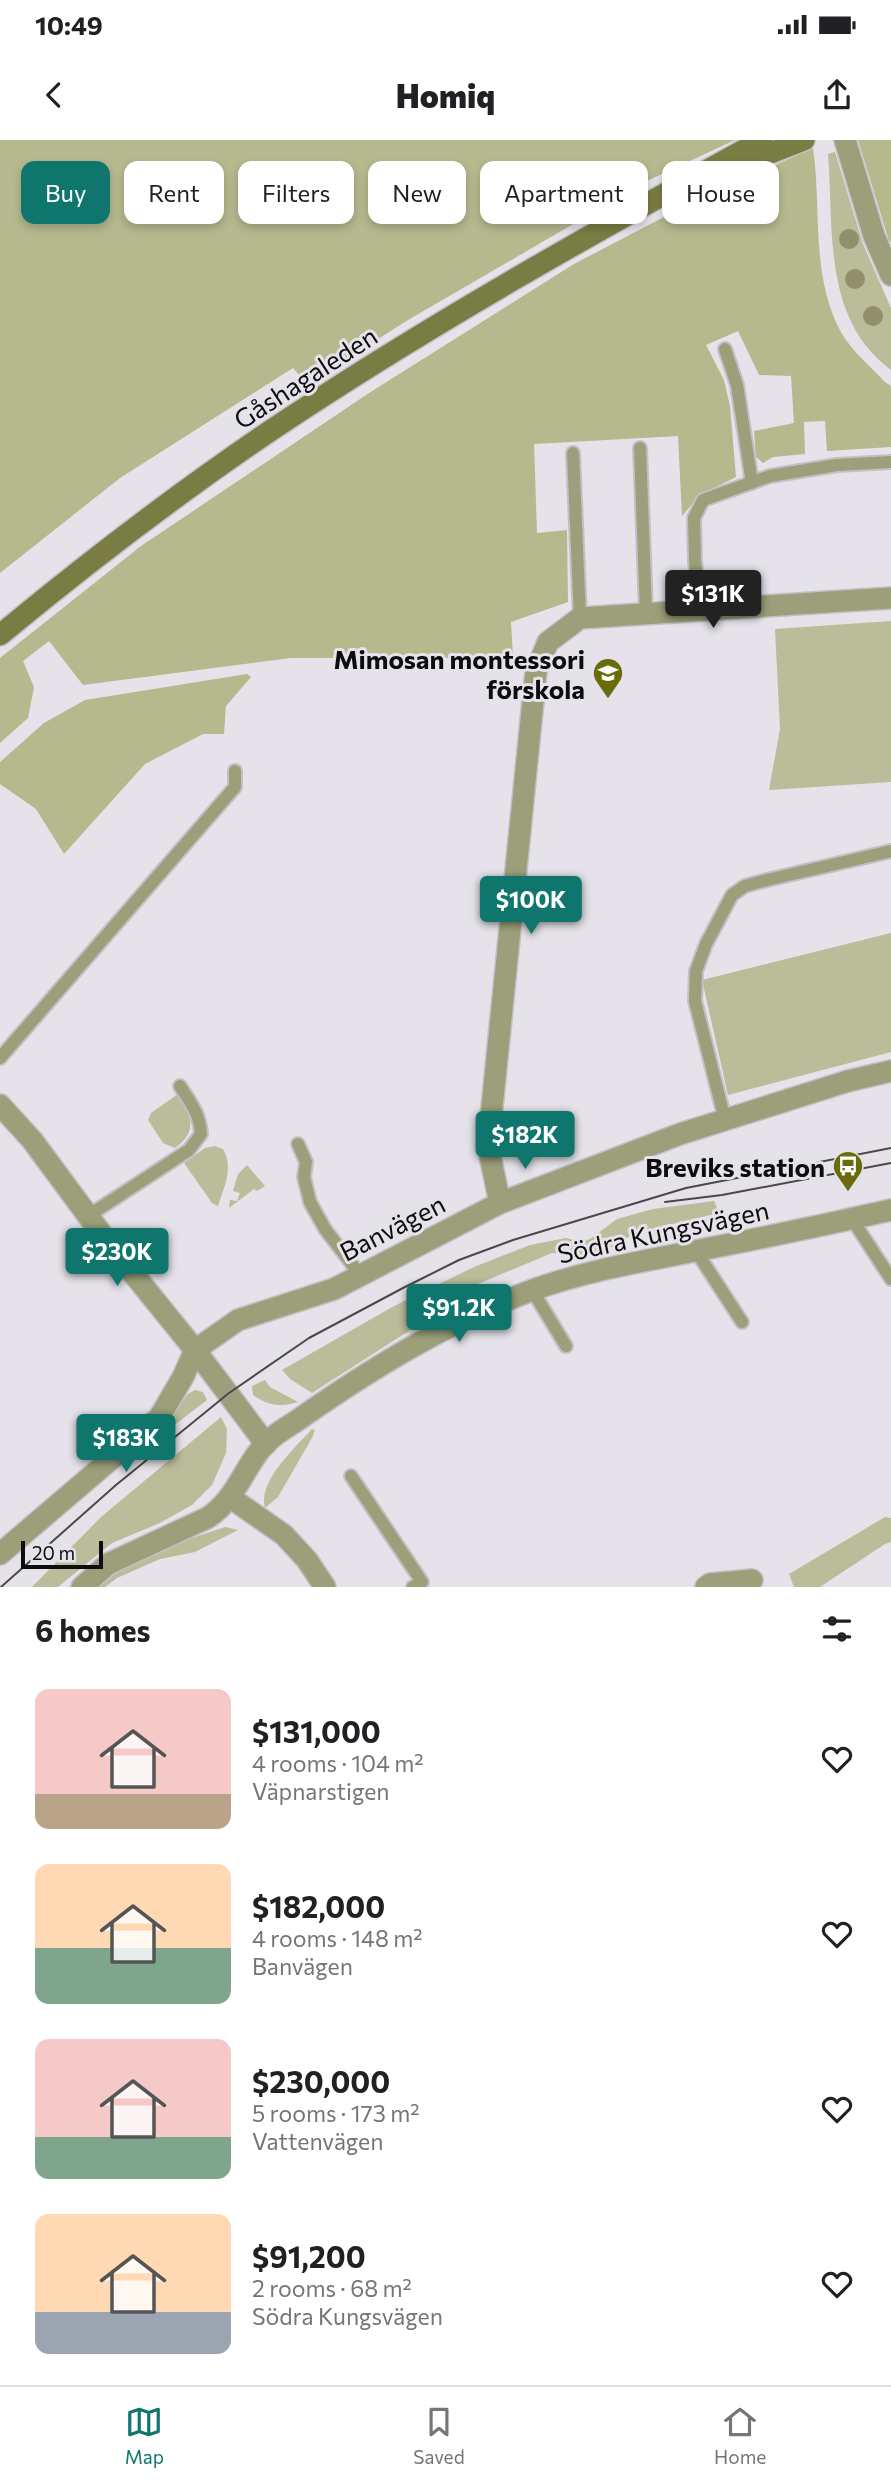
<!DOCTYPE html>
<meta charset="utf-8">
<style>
:root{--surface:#fff;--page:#f6f6f6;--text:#202124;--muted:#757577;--line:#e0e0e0;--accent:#0f766e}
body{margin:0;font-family:Commissioner,sans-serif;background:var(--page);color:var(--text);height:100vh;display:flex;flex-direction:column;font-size:26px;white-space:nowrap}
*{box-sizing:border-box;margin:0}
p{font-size:23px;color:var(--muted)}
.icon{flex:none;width:38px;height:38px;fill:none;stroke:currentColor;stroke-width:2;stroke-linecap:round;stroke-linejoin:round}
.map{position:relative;height:1447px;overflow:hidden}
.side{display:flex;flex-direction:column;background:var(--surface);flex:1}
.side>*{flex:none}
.guide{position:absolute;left:21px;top:21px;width:850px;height:63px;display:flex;gap:14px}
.scale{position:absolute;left:21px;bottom:18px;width:82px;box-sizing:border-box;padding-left:7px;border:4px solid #0d0c0e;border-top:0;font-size:19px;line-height:24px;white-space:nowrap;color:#0d0c0e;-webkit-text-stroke:5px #e5e2e9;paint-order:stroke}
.price{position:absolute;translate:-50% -60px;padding:0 16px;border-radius:7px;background:var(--accent);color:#fff;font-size:23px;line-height:46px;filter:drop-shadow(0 2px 4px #0008)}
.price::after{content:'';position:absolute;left:50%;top:42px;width:21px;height:16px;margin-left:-10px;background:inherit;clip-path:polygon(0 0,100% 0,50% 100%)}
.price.on{background:#222;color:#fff}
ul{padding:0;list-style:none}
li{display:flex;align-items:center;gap:21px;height:175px;padding:0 35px}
li span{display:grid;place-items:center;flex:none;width:196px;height:140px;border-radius:14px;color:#555}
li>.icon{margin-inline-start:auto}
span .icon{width:84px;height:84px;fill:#fffc;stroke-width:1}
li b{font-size:30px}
h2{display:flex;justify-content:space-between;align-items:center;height:84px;padding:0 35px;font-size:30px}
.chip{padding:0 24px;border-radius:14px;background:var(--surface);box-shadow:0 4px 10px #0003;font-size:24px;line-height:63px}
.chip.on{background:var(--accent);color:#fff}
.status{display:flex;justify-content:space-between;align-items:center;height:49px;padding:0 35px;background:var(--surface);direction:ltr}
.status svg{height:19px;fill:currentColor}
header{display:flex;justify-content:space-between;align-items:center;height:91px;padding:0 35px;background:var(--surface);font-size:32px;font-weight:800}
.menu{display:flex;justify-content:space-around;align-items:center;height:98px;border-top:2px solid var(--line);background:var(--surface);font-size:19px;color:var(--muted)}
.menu a{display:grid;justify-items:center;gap:4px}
.menu .on{color:var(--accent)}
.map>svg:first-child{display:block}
</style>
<div class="status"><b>10:49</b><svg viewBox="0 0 49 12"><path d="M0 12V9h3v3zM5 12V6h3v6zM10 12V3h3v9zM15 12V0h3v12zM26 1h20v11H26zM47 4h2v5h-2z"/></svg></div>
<header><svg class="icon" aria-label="back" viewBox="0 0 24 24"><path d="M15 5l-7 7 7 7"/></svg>Homiq<svg class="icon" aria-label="share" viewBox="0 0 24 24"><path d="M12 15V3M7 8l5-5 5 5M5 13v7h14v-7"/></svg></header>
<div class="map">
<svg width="891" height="1447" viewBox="0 0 891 1447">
<rect width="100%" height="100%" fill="#e5e2e9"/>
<path fill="#babc9a" d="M 835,12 L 863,104 L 891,168 L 891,230 C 822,179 834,89 828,14 Z
M 891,481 L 891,642 L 769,650 L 780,589 L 775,489 Z
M 891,793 L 891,912 L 728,955 L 702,840 Z
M 178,954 C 191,976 199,990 175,1008 L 163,1003 L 148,980 L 151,973 Z
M 215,1006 L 223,1009 C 234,1028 224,1047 218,1066 L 212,1063 L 184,1023 L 205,1008 Z
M 247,1025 L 265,1046 L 257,1051 L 254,1049 L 229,1068 L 230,1060 L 237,1061 L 240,1053 L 233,1051 L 238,1034 Z
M 714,1061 L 719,1073 L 634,1093 L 616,1106 L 577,1116 L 552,1113 L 428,1165 L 415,1187 L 312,1253 L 290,1239 L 282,1230 L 394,1166 L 474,1127 L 530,1105 L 566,1098 L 581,1102 L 590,1099 L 617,1079 L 653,1069 Z
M 265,1240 L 270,1247 L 298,1262 C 280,1268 268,1265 253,1255 L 252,1246 Z
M 195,1250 L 203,1252 L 207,1260 L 168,1290 L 165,1284 L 188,1254 Z
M 221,1277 L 227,1289 L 226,1313 L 212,1345 L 192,1365 L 160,1383 L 112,1403 L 58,1447 L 32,1447 L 101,1377 Z
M 312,1289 L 315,1290 L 313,1296 L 278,1357 L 265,1368 C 257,1342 296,1307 312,1289 Z
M 885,1377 L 891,1378 L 891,1402 L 885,1404 L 820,1447 L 794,1447 L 789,1434 Z
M 225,1387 L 238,1390 L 195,1412 L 160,1419 L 117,1438 L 105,1447 L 99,1447 L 126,1425 L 177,1403 Z"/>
<path fill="#b6b88e" d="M 0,0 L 735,0 L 649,40 L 408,180 L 307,244 L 293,228 L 120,338 L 0,433 Z
M 858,0 L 891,0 L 891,102 L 889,101 Z
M 813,8 C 822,70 810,137 842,194 C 852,211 871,227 885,242 L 891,246 L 891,307 L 827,311 L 825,281 L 804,282 L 805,314 L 773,317 L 763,323 L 756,317 L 754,291 L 794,283 L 791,236 L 759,235 L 738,191 L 706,205 L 724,240 L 730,266 L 736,337 L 700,355 L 682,376 L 678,296 L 534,304 L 537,393 L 567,390 L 568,462 L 511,482 L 513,518 L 291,518 L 83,545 L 49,501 L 23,521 L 34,547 L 28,578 L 0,603 L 0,518 L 141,406 L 369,253 L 574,124 L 685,66 Z
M 247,534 L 251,537 L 226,566 L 224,594 L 203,594 L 145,624 L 64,714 L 36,669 L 0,644 L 0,622 L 44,583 L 85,560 Z"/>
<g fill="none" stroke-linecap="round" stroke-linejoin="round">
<g stroke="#c2c0c6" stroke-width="16">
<path id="service" d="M 725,209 L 737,245 L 752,343
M 640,308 L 646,473
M 573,313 L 580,478
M 700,469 L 695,421 L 694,378 L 703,360 L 770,336 L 837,325 L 891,322
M 0,918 L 235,647 L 235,631
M 725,980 L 695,861 L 696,831 L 706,804 L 732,755 L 745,746 L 767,740 L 891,711
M 298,1004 L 306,1022 L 304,1037 L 310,1062 L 325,1089 L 361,1136
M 88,1076 L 189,1010 L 201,994 C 200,974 190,962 180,946
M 852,1079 L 891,1139
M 696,1111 L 742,1182
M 532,1150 L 566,1206
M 351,1336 L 422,1442 L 413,1447"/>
</g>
<g stroke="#c2c0c6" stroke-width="24">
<path id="minor" d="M 845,0 L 874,96 L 891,135
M 0,965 L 32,1000 L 106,1100 L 195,1210 L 266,1304
M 500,1063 L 488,1007 L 536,531 L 548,502 L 580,478 L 891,458
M 231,1358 L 284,1395 L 307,1420 L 325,1447
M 0,1414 L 159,1278 L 183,1237 L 195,1210 L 238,1180 L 334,1149 L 500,1063 L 680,994 L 848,941 L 891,931
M 706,1447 L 710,1444 L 752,1440"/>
</g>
<g stroke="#c2c0c6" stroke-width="24">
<path id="tertiary" d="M 82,1447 L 108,1424 L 207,1378 C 236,1360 243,1328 265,1304 C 273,1296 285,1288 295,1282 C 369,1230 445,1183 530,1151 C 587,1130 645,1121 705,1109 C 767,1097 829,1084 891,1070"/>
</g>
<g stroke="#c2c0c6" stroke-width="24">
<path id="secondary" d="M 739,25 L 804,0
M 0,495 C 87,423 177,354 270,291 C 428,185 595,92 762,0"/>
</g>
<use href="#service" stroke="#9c9f79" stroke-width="12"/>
<use href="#minor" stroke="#9c9f79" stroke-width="21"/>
<use href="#tertiary" stroke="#9c9f79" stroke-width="21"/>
<use href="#secondary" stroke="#7a7d43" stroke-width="21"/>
<path stroke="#4a484c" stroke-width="2" d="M 665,1062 L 722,1055 L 891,1023
M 1,1447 L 116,1345 L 229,1253 L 309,1198 L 403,1148 L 459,1120 L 513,1100 L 686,1048 L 891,1008"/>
</g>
<g fill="#91906a">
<circle cx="849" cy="99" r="10"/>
<circle cx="855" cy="139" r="10"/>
<circle cx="873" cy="176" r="10"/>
</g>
<defs>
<g id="school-pin" transform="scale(1.575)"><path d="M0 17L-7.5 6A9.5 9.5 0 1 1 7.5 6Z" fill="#6a6b0b" stroke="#e5e2e9"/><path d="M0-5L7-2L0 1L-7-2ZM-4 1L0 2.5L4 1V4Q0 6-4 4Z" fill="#fff"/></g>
<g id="bus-pin" transform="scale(1.575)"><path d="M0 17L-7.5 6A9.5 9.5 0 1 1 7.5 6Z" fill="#6a6b0b" stroke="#e5e2e9"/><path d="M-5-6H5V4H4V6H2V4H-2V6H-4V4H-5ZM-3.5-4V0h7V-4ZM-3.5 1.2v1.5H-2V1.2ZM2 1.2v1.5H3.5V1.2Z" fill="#fff"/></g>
</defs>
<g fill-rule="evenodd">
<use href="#school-pin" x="608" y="533"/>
<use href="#bus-pin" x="848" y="1026"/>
</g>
<g text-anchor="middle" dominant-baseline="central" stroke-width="6" stroke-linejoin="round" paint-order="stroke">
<g font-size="26" fill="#0d0c0e" stroke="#e5e2e9">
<text transform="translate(305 237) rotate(-33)">Gåshagaleden</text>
<text transform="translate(392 1087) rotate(-27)">Banvägen</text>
<text transform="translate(663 1091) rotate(-12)">Södra Kungsvägen</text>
</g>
<g font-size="26" font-weight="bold" fill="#0d0c0e" stroke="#e5e2e9" text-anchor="end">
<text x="585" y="518">Mimosan montessori<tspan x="585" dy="30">förskola</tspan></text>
<text x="825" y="1026">Breviks station</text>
</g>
</g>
</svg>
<div class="scale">20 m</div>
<b class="price on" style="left:713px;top:490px">$131K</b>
<b class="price" style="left:531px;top:796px">$100K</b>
<b class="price" style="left:525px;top:1031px">$182K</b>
<b class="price" style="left:117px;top:1148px">$230K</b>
<b class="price" style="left:459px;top:1204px">$91.2K</b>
<b class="price" style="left:126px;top:1334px">$183K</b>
<div class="guide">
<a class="chip on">Buy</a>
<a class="chip">Rent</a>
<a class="chip">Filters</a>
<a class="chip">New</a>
<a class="chip">Apartment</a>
<a class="chip">House</a>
</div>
</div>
<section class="side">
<h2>6 homes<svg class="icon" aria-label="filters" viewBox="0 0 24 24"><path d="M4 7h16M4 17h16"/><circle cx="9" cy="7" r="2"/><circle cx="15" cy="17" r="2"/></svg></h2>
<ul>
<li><span style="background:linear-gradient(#f6c9c9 75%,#b9a48a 0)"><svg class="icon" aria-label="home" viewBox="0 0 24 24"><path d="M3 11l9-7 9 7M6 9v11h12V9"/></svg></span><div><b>$131,000</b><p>4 rooms · 104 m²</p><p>Väpnarstigen</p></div><svg class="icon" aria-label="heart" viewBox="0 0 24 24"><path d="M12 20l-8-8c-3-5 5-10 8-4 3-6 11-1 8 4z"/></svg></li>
<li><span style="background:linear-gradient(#ffd9b3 60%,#7fa58c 0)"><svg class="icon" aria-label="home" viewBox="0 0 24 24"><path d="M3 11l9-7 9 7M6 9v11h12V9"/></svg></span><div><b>$182,000</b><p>4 rooms · 148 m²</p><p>Banvägen</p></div><svg class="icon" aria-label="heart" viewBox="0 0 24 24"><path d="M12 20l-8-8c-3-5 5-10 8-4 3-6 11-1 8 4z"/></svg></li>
<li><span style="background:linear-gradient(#f6c9c9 70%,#7fa58c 0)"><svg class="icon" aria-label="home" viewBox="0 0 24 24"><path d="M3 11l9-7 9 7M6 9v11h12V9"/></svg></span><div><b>$230,000</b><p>5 rooms · 173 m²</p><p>Vattenvägen</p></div><svg class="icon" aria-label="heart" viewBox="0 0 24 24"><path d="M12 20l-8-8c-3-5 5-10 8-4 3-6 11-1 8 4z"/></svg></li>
<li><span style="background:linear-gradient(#ffd9b3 70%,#9aa5b1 0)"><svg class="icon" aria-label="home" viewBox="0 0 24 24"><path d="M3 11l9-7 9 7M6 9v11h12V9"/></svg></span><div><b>$91,200</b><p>2 rooms · 68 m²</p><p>Södra Kungsvägen</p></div><svg class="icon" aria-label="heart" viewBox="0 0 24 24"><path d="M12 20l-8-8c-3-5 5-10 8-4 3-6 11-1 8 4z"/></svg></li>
</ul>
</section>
<nav class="menu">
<a class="on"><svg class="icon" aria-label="map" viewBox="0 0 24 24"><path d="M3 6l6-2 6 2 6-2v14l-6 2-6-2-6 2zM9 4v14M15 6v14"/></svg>Map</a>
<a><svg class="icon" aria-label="saved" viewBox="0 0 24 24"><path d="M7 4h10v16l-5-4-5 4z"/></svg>Saved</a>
<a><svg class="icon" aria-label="home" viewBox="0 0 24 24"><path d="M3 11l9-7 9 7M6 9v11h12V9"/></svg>Home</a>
</nav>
